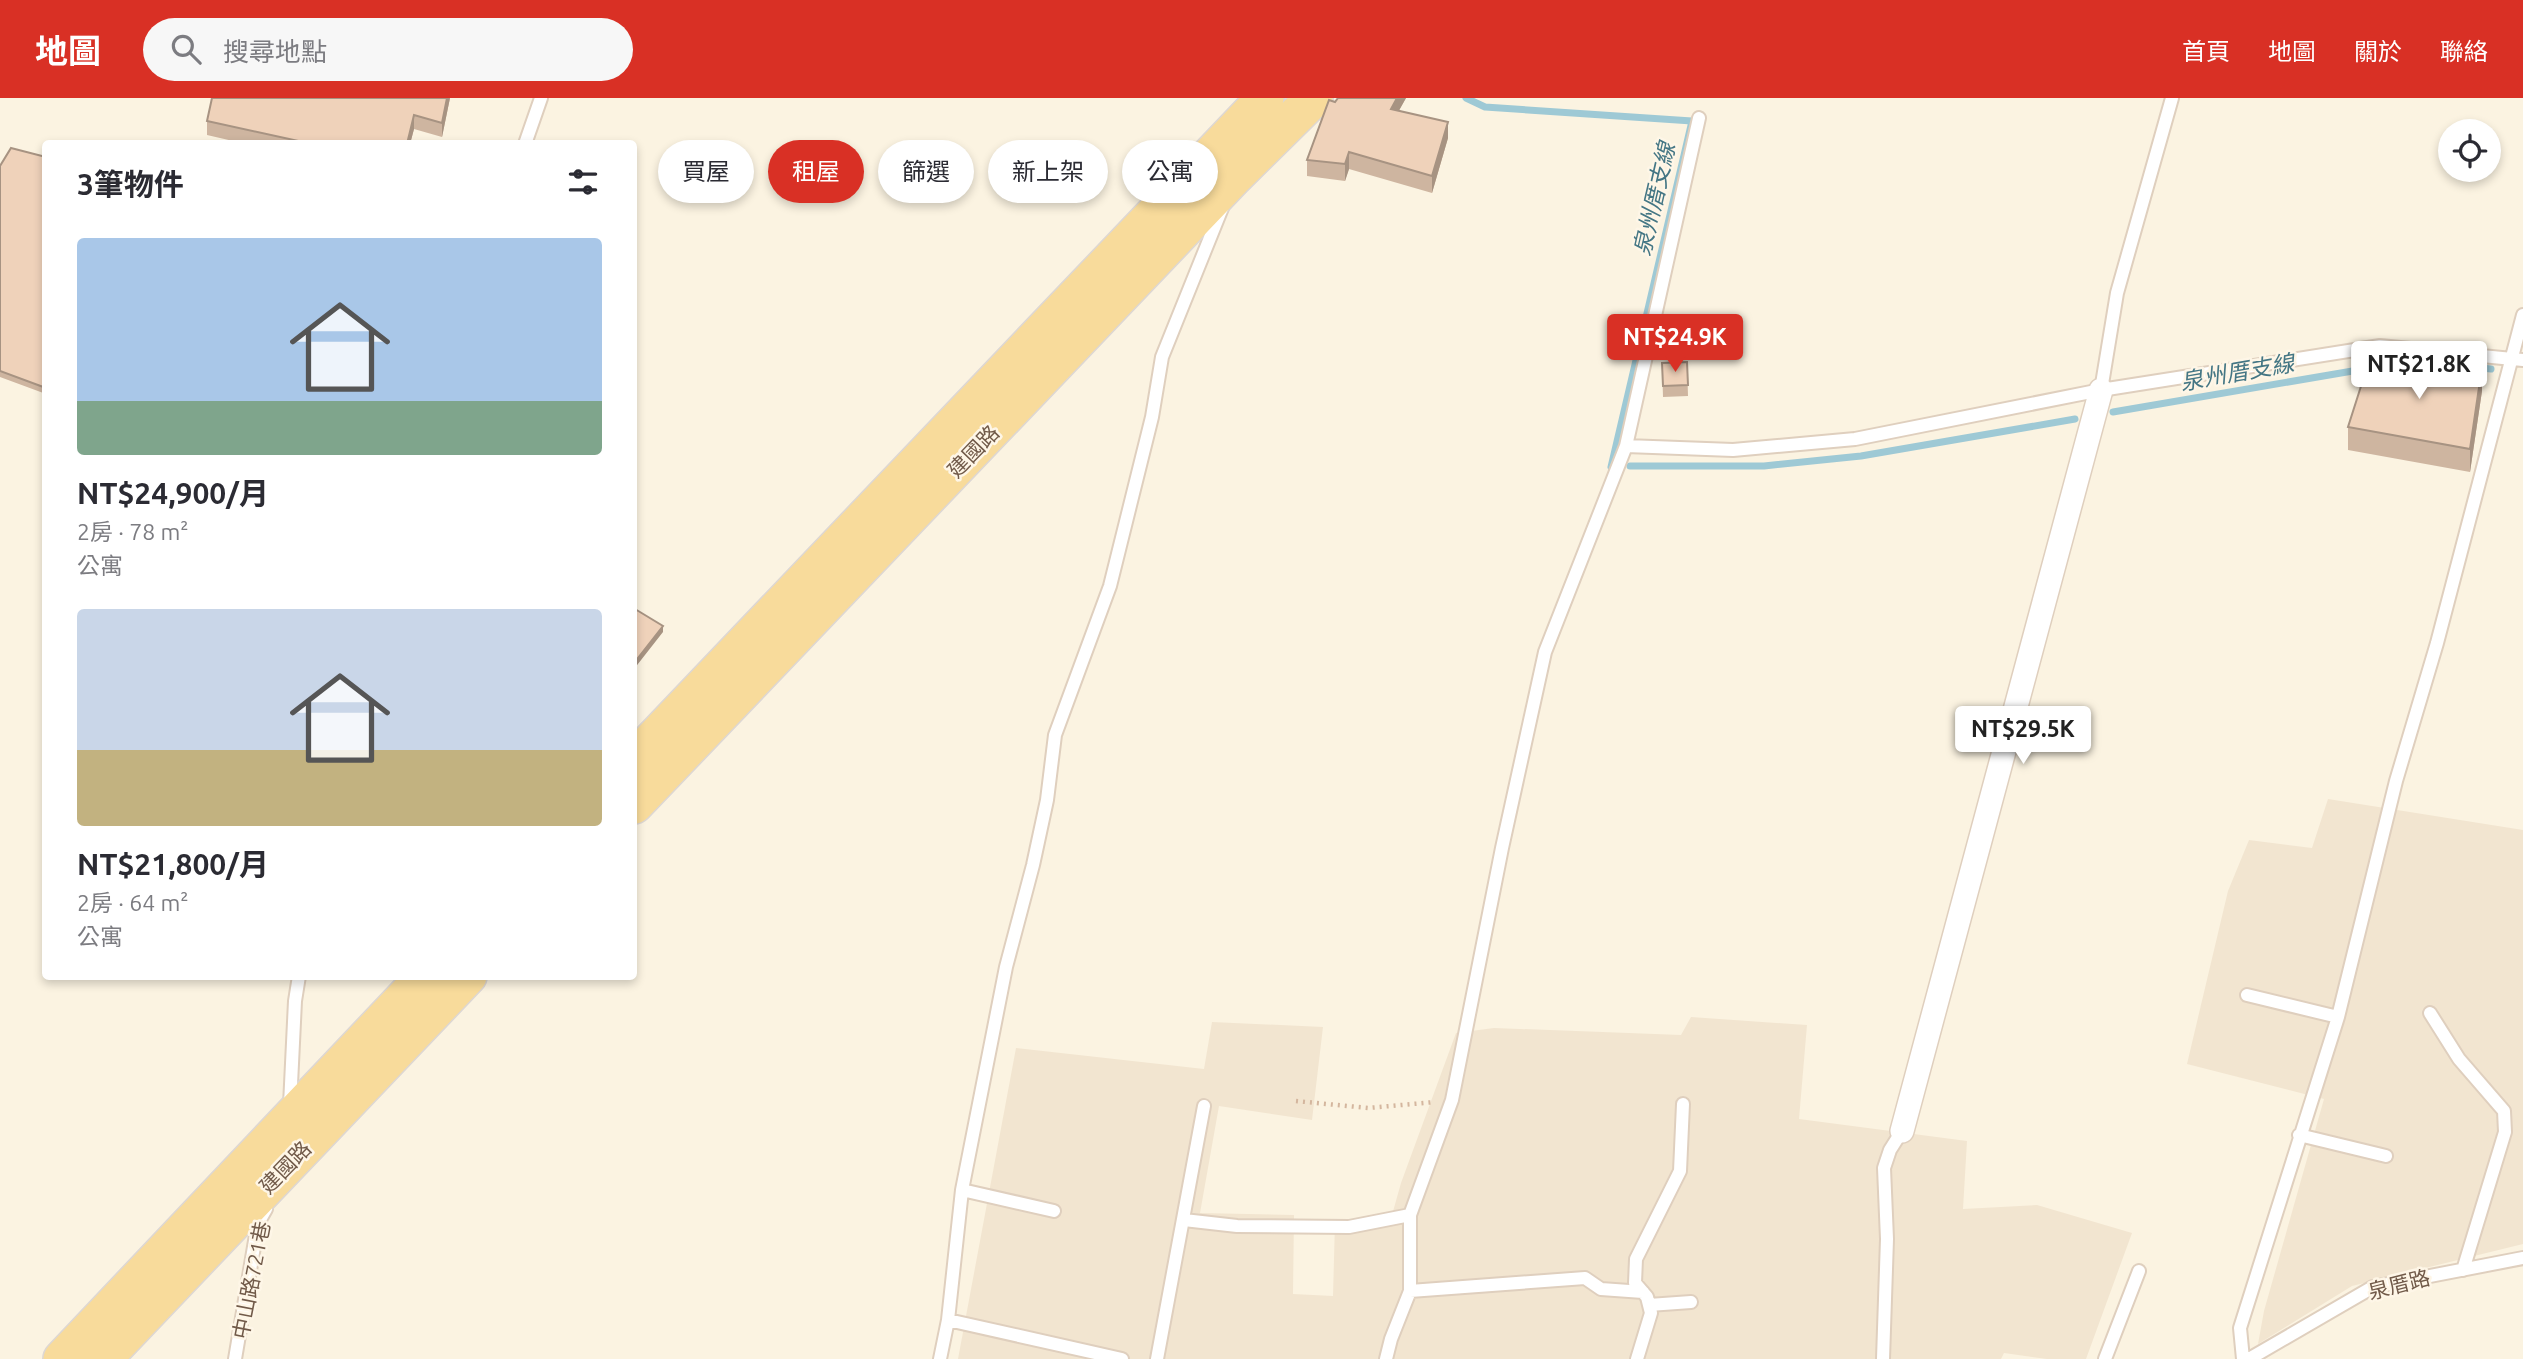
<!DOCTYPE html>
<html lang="zh-TW">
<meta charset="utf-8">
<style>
:root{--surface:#fff;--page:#f7f7f7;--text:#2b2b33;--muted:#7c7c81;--accent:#d93025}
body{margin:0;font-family:Ubuntu,"Noto Sans TC",sans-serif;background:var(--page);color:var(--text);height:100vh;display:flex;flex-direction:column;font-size:26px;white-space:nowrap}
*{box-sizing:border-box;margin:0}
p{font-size:23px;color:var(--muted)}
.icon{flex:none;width:38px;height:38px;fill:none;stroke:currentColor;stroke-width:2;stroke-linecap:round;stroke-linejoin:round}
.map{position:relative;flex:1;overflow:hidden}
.panel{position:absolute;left:42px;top:42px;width:595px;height:840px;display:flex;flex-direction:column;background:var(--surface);border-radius:7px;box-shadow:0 4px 10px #0003}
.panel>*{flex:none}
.guide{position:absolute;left:658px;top:42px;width:665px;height:63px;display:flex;gap:14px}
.tools{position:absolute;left:2438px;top:21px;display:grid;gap:14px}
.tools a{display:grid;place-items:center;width:63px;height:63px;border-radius:50%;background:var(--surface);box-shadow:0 4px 10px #0003;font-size:35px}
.price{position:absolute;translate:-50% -60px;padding:0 16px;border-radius:7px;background:#fff;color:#222;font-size:23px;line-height:46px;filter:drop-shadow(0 2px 4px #0008)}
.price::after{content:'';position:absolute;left:50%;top:42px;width:21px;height:16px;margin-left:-10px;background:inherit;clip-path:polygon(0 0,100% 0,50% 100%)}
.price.selected{background:var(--accent);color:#fff}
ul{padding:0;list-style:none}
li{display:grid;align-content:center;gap:14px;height:371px;padding:0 35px}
li span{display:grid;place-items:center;height:217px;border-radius:7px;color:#555}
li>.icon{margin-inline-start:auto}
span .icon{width:126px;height:126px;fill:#fffc;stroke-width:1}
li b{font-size:30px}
h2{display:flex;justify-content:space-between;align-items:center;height:84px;padding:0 35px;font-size:30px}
.tag{padding:0 24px;border-radius:32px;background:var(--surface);box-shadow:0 4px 10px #0003;font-size:24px;line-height:63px}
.tag.selected{background:var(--accent);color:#fff}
header{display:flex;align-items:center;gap:42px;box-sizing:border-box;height:98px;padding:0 35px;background:var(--accent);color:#fff}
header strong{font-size:33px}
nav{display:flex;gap:38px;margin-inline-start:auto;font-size:24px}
.search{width:490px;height:63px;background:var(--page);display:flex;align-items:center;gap:18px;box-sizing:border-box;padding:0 24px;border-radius:38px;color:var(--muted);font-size:26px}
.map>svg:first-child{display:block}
</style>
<header>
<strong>地圖</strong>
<div class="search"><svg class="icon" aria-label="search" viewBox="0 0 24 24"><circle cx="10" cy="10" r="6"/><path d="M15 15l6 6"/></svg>搜尋地點</div>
<nav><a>首頁</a><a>地圖</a><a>關於</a><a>聯絡</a></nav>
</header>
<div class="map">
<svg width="2523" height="1261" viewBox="0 0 2523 1261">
<rect width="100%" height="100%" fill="#fbf3e1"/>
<path fill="#f2e5d0" d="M 2328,701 L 2523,732 L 2523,1146 L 2352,1188 L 2258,1246 L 2264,1213 L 2324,1001 L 2187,966 L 2228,793 L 2249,742 L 2312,750 Z
M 1691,919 L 1807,927 L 1799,1021 L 1967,1043 L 1963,1111 L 2037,1107 L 2132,1135 L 2086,1261 L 2047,1261 L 2004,1255 L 2001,1261 L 958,1261 L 1016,950 L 1204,971 L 1212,924 L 1323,929 L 1312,1022 L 1219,1008 L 1200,1115 L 1294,1117 L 1293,1196 L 1333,1198 L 1335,1124 L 1392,1117 L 1401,1085 L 1456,935 L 1494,930 L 1681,937 Z"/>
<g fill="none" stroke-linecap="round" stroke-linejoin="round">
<path stroke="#9ec9d5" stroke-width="7" d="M 1466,0 L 1485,9 L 1692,23 L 1611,369
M 2401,265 L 2418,263 L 2491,271
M 2113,314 L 2376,269
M 1630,368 L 1764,368 L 1861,358 L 2075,321"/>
<g stroke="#dfcfbe" stroke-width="16">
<path id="service" d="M 525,46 L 541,0
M 2101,292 L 2117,195 L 2172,0
M 1626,348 L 1733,352 L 1855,341 L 2101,292 L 2380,248 L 2523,262
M 2247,897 L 2338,919
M 2430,915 L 2459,961 L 2504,1013 L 2505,1034 L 2463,1172
M 290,1007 L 295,903 L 299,878
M 2299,1037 L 2386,1058
M 962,1092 L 1054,1113
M 1184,1122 L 1237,1128 L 1349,1129 L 1410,1117
M 1410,1193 L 1585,1180 L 1601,1191 L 1643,1194
M 1649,1207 L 1691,1204
M 948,1222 L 1122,1261
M 235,1261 L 258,1125 L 266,1111
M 940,1261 L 948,1222 L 962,1092 L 1006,869 L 1033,767 L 1047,702 L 1055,637 L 1110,488 L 1152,319 L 1162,259 L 1222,110
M 1157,1261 L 1204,1008
M 1386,1261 L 1391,1241 L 1410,1193 L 1410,1117 L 1452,1002 L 1502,750 L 1545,554 L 1626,348 L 1699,20
M 1637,1261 L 1651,1215 L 1647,1199 L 1635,1185 L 1636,1161 L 1680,1073 L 1683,1006
M 1883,1261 L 1887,1141 L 1884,1070 L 1890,1052 L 1902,1033
M 2105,1261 L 2139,1173
M 2243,1261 L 2240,1230 L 2338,919 L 2396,683 L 2437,545 L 2523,217
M 2249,1261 L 2373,1189 L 2523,1160"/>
</g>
<g stroke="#dfcfbe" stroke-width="26">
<path id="minor" d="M 1902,1033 L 2101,292"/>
</g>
<g stroke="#ddd7d3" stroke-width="40">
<path id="primary" d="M 634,661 L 1265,0
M 634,707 L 1234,79 L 1314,0
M 62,1261 L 425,878
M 103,1261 L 468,878"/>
</g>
<path stroke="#d4b69e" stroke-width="4.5" stroke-dasharray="2 5" stroke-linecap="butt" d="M 1296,1003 L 1368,1010 L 1435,1004"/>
<use href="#service" stroke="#fff" stroke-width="12"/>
<use href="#minor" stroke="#fff" stroke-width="23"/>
<use href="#primary" stroke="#f8db9b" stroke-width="37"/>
</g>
<path fill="#ceb5a0" d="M 450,0 L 442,39 L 414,31 L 410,46 L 246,46 L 207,37 L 207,23 Z
M 1338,0 L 1406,0 L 1399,12 L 1448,40 L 1432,95 L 1349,71 L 1345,83 L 1307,78 L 1307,62 Z
M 46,59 L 46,296 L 0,279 L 0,68 Z
M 1687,264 L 1688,298 L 1663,299 L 1662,265 Z
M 2482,293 L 2470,374 L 2348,352 L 2348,329 Z"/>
<path fill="#a79382" d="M 447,0 L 450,0 L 442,39 L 442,25 Z
M 1397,0 L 1406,0 L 1391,27 L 1391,11 Z
M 414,17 L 414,31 L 410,46 L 407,46 Z
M 1448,24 L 1448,40 L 1432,95 L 1432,78 Z
M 1349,54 L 1349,71 L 1345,83 L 1345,66 Z
M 2482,269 L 2482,293 L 2470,374 L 2470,351 Z
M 663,528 L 663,534 L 634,571 L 634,565 Z"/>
<path fill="#efd2ba" stroke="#a79382" stroke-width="2" d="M 212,0 L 447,0 L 442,25 L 414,17 L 407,46 L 312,46 L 207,23 Z
M 1338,0 L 1397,0 L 1391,11 L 1448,24 L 1432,78 L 1349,54 L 1345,66 L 1307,62 L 1329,2 L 1335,4 Z
M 11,50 L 46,59 L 46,290 L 0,273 L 0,68 Z
M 2370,260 L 2482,269 L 2470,351 L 2348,329 Z
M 1687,264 L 1688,287 L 1663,288 L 1662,265 Z
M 635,511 L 663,528 L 634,565 L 634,514 Z"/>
<g text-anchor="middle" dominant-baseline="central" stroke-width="5" stroke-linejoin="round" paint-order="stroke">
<g font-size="21" fill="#715a49" stroke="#fef6e7">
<text transform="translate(973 353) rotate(-46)">建國路</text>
<text transform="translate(285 1069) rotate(-46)">建國路</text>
<text transform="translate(251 1182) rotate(-79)">中山路721巷</text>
<text transform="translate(2399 1186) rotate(-14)">泉厝路</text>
</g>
<g font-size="23" font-style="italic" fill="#447684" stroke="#fef6e7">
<text transform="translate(1654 101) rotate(-77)">泉州厝支線</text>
<text transform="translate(2237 274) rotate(-10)">泉州厝支線</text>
</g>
</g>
</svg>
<div class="tools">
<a><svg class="icon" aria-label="locate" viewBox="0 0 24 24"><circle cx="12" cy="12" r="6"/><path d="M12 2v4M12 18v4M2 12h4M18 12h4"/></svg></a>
</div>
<b class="price selected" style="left:1675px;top:276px">NT$24.9K</b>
<b class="price" style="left:2419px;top:303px">NT$21.8K</b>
<b class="price" style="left:2023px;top:668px">NT$29.5K</b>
<div class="guide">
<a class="tag">買屋</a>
<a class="tag selected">租屋</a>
<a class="tag">篩選</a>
<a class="tag">新上架</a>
<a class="tag">公寓</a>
</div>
<section class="panel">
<h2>3筆物件<svg class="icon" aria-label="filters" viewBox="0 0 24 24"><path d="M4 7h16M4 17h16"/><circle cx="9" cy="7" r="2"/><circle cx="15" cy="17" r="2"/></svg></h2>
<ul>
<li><span style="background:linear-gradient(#a9c7e8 75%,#7fa58c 0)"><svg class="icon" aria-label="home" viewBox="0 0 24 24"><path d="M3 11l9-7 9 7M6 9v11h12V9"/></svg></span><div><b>NT$24,900/月</b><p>2房 · 78 m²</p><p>公寓</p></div></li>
<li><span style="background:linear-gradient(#c9d6e8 65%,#c2b280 0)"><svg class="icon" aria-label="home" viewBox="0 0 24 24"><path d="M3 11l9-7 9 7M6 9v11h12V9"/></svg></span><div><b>NT$21,800/月</b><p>2房 · 64 m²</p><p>公寓</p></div></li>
</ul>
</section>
</div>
